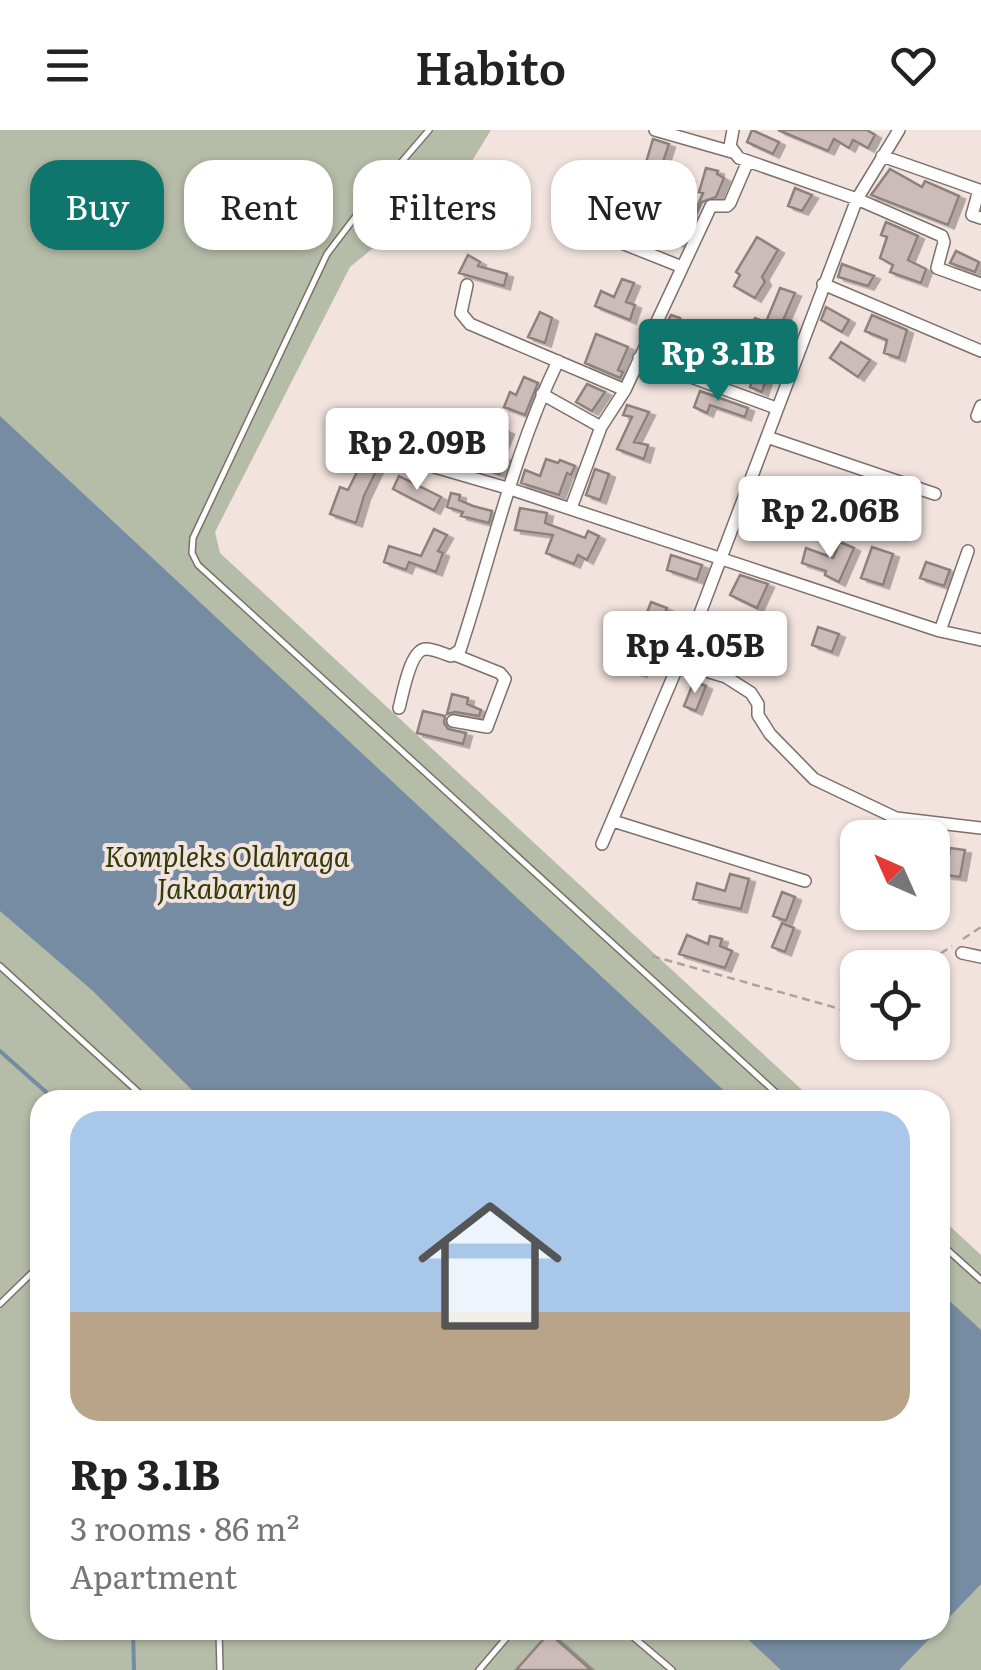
<!DOCTYPE html>
<meta charset="utf-8">
<style>
:root{--surface:#fff;--page:#f2f2f2;--text:#222;--muted:#767676;--line:#e0e0e0;--accent:#0f766e}
body{margin:0;font-family:Literata,serif;background:var(--page);color:var(--text);height:100vh;display:flex;flex-direction:column;font-size:38px;white-space:nowrap}
*{box-sizing:border-box;margin:0}
p{font-size:32px;color:var(--muted)}
.icon{flex:none;width:55px;height:55px;fill:none;stroke:currentColor;stroke-width:2;stroke-linecap:round;stroke-linejoin:round}
.map{position:relative;flex:1;overflow:hidden}
.side{position:absolute;left:30px;top:960px;width:920px;height:550px;display:flex;flex-direction:column;background:var(--surface);border-radius:30px;box-shadow:0 2px 8px #0004}
.side>*{flex:none}
.banner{position:absolute;left:30px;top:30px;width:922px;height:90px;display:flex;gap:20px}
.needle{width:65px;rotate:315deg}
.tools{position:absolute;left:840px;top:690px;display:grid;gap:20px}
.tools a{display:grid;place-items:center;width:110px;height:110px;border-radius:20px;background:var(--surface);box-shadow:0 2px 8px #0004;font-size:50px}
.price{position:absolute;translate:-50% -85px;padding:0 22px;border-radius:10px;background:#fff;color:#222;font-size:32px;line-height:65px;filter:drop-shadow(0 2px 5px #0008)}
.price::after{content:'';position:absolute;left:50%;top:60px;width:30px;height:22px;margin-left:-15px;background:inherit;clip-path:polygon(0 0,100% 0,50% 100%)}
.price.on{background:var(--accent);color:#fff}
ul{padding:0;list-style:none}
li{display:grid;align-content:center;gap:20px;height:530px;padding:0 40px}
li+li{border-top:2px solid var(--line)}
li span{display:grid;place-items:center;height:310px;border-radius:30px;color:#555}
li>.icon{margin-inline-start:auto}
span .icon{width:180px;height:180px;fill:#fffc;stroke-width:1}
li b{font-size:42px}
.pill{padding:0 35px;border-radius:30px;background:var(--surface);box-shadow:0 2px 8px #0004;font-size:35px;line-height:90px}
.pill.on{background:var(--accent);color:#fff}
header{display:flex;justify-content:space-between;align-items:center;height:130px;padding:0 40px;background:var(--surface);font-size:45px;font-weight:600}
.map>svg:first-child{display:block}
</style>
<header><svg class="icon" aria-label="menu" viewBox="0 0 24 24"><path d="M4 6h16M4 12h16M4 18h16"/></svg>Habito<svg class="icon" aria-label="heart" viewBox="0 0 24 24"><path d="M12 20l-8-8c-3-5 5-10 8-4 3-6 11-1 8 4z"/></svg></header>
<div class="map">
<svg width="981" height="1540" viewBox="0 0 981 1540">
<defs>
<filter id="shadow"><feDropShadow dx="6" dy="3.5" stdDeviation="0" flood-color="#0004"/></filter>
</defs>
<rect width="100%" height="100%" fill="#f2e3de"/>
<path fill="#b5bca7" d="M 0,0 L 491,0 L 464,44 L 350,137 L 215,402 L 220,423 L 813,970 L 40,970 L 40,1500 L 940,1500 L 940,1087 L 981,1125 L 981,1540 L 0,1540 Z"/>
<path fill="#758ca2" d="M 0,286 L 734,970 L 202,970 L 93,861 L 0,781 Z
M 940,1162 L 981,1200 L 981,1454 L 940,1497 Z
M 738,1500 L 938,1500 L 899,1540 L 781,1540 Z"/>
<g fill="none" stroke-linecap="round" stroke-linejoin="round">
<path stroke="#758ca2" stroke-width="4" d="M 0,921 L 55,970
M 133,1500 L 134,1540"/>
</g>
<path fill="#ccbcb9" stroke="#8e807d" stroke-width="2.5" filter="url(#shadow)" d="M 752,0 L 779,12 L 773,24 L 747,12 Z
M 778,0 L 867,0 L 875,5 L 868,18 L 853,10 L 849,18 L 834,9 L 828,21 Z
M 653,9 L 669,14 L 662,35 L 689,49 L 674,77 L 694,84 L 703,63 L 699,62 L 706,38 L 718,41 L 717,44 L 724,48 L 716,67 L 702,72 L 683,115 L 666,109 L 672,91 L 653,82 L 666,56 L 642,46 Z
M 890,39 L 922,57 L 925,51 L 959,66 L 948,95 L 871,65 Z
M 795,58 L 812,65 L 802,81 L 788,76 Z
M 886,92 L 918,106 L 908,130 L 926,139 L 921,153 L 890,142 L 893,135 L 880,128 L 887,107 L 881,105 Z
M 757,107 L 778,120 L 762,147 L 765,152 L 755,168 L 734,156 L 740,145 L 736,142 Z
M 956,121 L 979,132 L 975,142 L 950,133 Z
M 468,125 L 480,132 L 478,136 L 507,144 L 504,156 L 459,143 Z
M 842,134 L 874,146 L 868,156 L 838,147 Z
M 622,149 L 634,153 L 626,172 L 635,175 L 630,190 L 595,176 L 601,161 L 614,167 Z
M 780,158 L 795,163 L 775,209 L 751,198 L 755,188 L 766,192 Z
M 826,177 L 849,190 L 842,202 L 821,190 Z
M 540,182 L 552,188 L 545,213 L 528,207 Z
M 671,185 L 680,188 L 673,207 L 680,210 L 674,224 L 655,218 Z
M 872,185 L 907,200 L 899,228 L 884,223 L 887,210 L 865,201 Z
M 596,204 L 628,217 L 618,240 L 623,242 L 620,248 L 585,233 Z
M 841,212 L 870,230 L 858,247 L 830,228 Z
M 760,225 L 773,228 L 762,262 L 750,257 Z
M 524,247 L 538,253 L 525,285 L 504,277 L 510,262 L 516,265 Z
M 587,254 L 605,262 L 592,281 L 576,272 Z
M 700,261 L 748,278 L 745,287 L 710,275 L 707,283 L 694,277 Z
M 627,275 L 649,282 L 634,312 L 648,315 L 644,329 L 617,319 L 632,287 L 623,285 Z
M 490,294 L 508,301 L 498,325 L 504,327 L 499,344 L 465,330 L 464,334 L 452,330 L 454,326 L 443,322 L 446,314 L 468,320 L 478,296 L 488,300 Z
M 364,328 L 379,335 L 364,366 L 356,393 L 330,384 L 340,357 L 348,360 Z
M 546,329 L 558,333 L 560,330 L 575,336 L 571,345 L 567,343 L 559,365 L 521,353 L 525,340 L 540,346 Z
M 595,339 L 609,344 L 600,370 L 586,365 Z
M 399,346 L 441,367 L 434,380 L 393,359 Z
M 451,363 L 460,365 L 459,370 L 473,376 L 492,381 L 489,393 L 461,386 L 463,382 L 447,377 Z
M 520,378 L 547,383 L 545,393 L 585,408 L 588,401 L 599,406 L 587,430 L 578,425 L 574,434 L 546,423 L 553,405 L 515,400 Z
M 753,382 L 785,391 L 782,402 L 750,392 Z
M 434,399 L 447,405 L 438,421 L 443,423 L 436,442 L 409,432 L 406,440 L 384,432 L 389,416 L 421,426 Z
M 840,412 L 854,418 L 839,452 L 825,445 L 826,441 L 802,433 L 806,418 L 833,428 Z
M 872,417 L 893,424 L 883,455 L 861,448 Z
M 671,425 L 702,435 L 697,450 L 667,440 Z
M 926,432 L 950,440 L 944,456 L 920,448 Z
M 740,445 L 768,454 L 757,478 L 730,465 Z
M 651,472 L 667,478 L 656,505 L 665,507 L 660,522 L 647,518 L 641,543 L 613,536 L 617,521 L 631,525 Z
M 818,497 L 839,504 L 832,522 L 812,515 Z
M 694,551 L 706,556 L 696,581 L 684,576 Z
M 452,564 L 468,568 L 467,574 L 481,580 L 479,586 L 455,582 L 447,584 Z
M 423,581 L 445,586 L 444,593 L 448,599 L 466,603 L 463,614 L 417,603 Z
M 950,718 L 965,720 L 960,747 L 946,745 Z
M 730,744 L 749,749 L 741,779 L 693,769 L 697,753 L 725,761 Z
M 782,762 L 795,767 L 786,791 L 773,786 Z
M 782,793 L 794,798 L 785,822 L 772,817 Z
M 687,805 L 708,814 L 710,806 L 722,809 L 720,816 L 732,821 L 725,838 L 679,824 Z
M 549,1503 L 591,1540 L 516,1540 Z"/>
<g fill="none" stroke-linecap="round" stroke-linejoin="round">
<g stroke="#7d706b" stroke-width="8">
<path id="lane" d="M 429,0 L 362,78 L 327,124 L 193,408 L 192,423 L 198,435 L 784,970
M 0,836 L 147,970
M 940,1113 L 981,1150
M 0,1174 L 40,1135
M 219,1500 L 220,1540
M 625,1500 L 672,1540
M 479,1540 L 513,1500"/>
</g>
<g stroke="#7d706b" stroke-width="14">
<path id="street" d="M 655,0 L 732,22
M 733,0 L 730,16 L 739,28 L 857,69 L 942,106 L 944,112 L 937,138 L 981,154
M 882,26 L 979,60 L 972,85 L 981,88
M 574,94 L 682,137
M 823,154 L 981,221
M 467,155 L 461,183 L 470,194 L 625,260
M 639,228 L 776,278
M 542,264 L 601,297
M 977,286 L 981,276
M 767,307 L 935,364
M 359,315 L 507,358 L 940,501 L 981,510
M 571,378 L 601,297 L 625,260 L 711,76 L 727,76 L 730,73 L 748,31
M 940,501 L 968,421
M 679,533 L 726,547 L 751,563 L 758,574 L 758,585 L 770,604 L 814,649 L 896,688 L 981,698
M 399,578 C 403,564 410,519 426,519 C 434,519 444,524 451,526 L 460,520 C 493,420 512,327 558,231
M 453,591 L 487,597 L 505,549 L 500,543 L 455,525
M 613,691 L 805,751
M 602,714 L 699,486 L 857,69 L 899,0
M 962,823 L 981,827"/>
</g>
<path stroke="#aea29e" stroke-width="2.5" stroke-dasharray="8 5" stroke-linecap="butt" d="M 963,809 L 981,797
M 652,826 L 851,882 L 858,878
M 919,838 L 952,816"/>
<use href="#lane" stroke="#fff" stroke-width="5"/>
<use href="#street" stroke="#fff" stroke-width="11"/>
</g>
<g text-anchor="middle" dominant-baseline="central" stroke-width="8" stroke-linejoin="round" paint-order="stroke">
<g font-size="28" font-style="italic" fill="#2f3a07" stroke="#f2e3de">
<text x="227" y="725">Kompleks Olahraga<tspan x="227" dy="32">Jakabaring</tspan></text>
</g>
</g>
</svg>
<div class="tools">
<a><svg class="needle" viewBox="-14 -14 28 28"><path d="M0-13l5 13h-10z" fill="#e53935"/><path d="M0 13l5-13h-10z" fill="#767676"/></svg></a>
<a><svg class="icon" aria-label="locate" viewBox="0 0 24 24"><circle cx="12" cy="12" r="6"/><path d="M12 2v4M12 18v4M2 12h4M18 12h4"/></svg></a>
</div>
<b class="price on" style="left:718px;top:274px">Rp 3.1B</b>
<b class="price" style="left:417px;top:363px">Rp 2.09B</b>
<b class="price" style="left:830px;top:431px">Rp 2.06B</b>
<b class="price" style="left:695px;top:566px">Rp 4.05B</b>
<div class="banner">
<a class="pill on">Buy</a>
<a class="pill">Rent</a>
<a class="pill">Filters</a>
<a class="pill">New</a>
</div>
<section class="side">
<ul>
<li><span style="background:linear-gradient(#a9c7e8 65%,#b9a48a 0)"><svg class="icon" aria-label="home" viewBox="0 0 24 24"><path d="M3 11l9-7 9 7M6 9v11h12V9"/></svg></span><div><b>Rp 3.1B</b><p>3 rooms · 86 m²</p><p>Apartment</p></div></li>
</ul>
</section>
</div>
